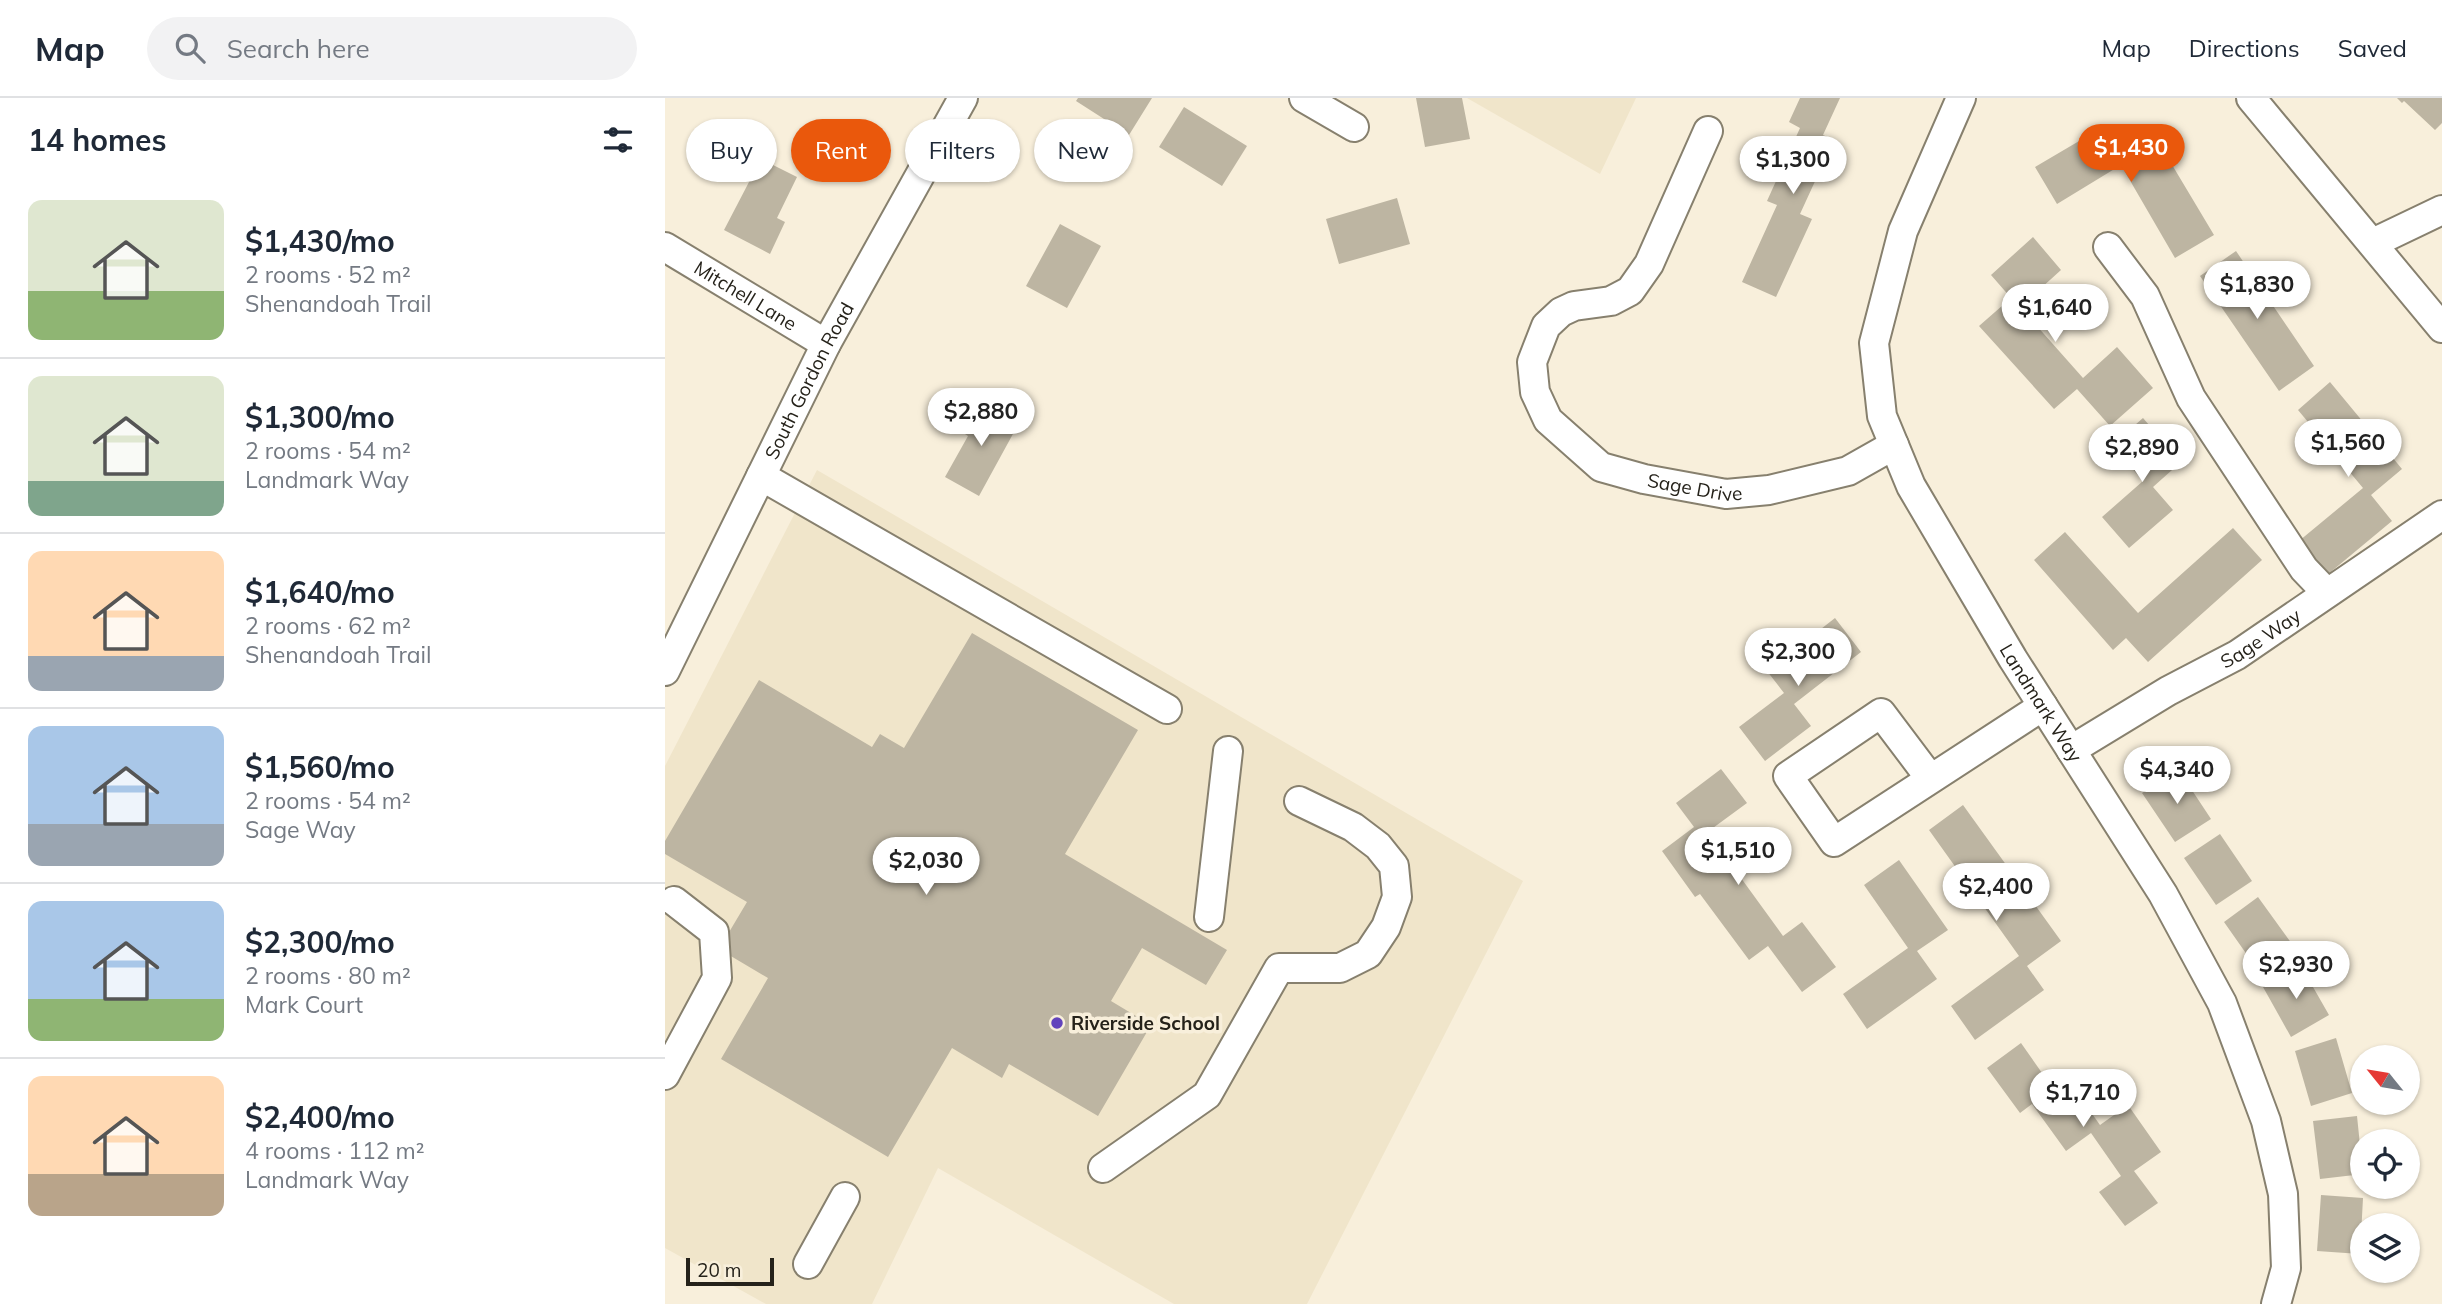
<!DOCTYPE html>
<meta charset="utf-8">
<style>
:root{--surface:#fff;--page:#f2f2f3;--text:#1f2937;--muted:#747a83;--line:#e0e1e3;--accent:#ea580c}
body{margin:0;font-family:Mulish,sans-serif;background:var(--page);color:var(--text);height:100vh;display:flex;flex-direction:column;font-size:26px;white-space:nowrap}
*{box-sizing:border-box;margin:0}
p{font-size:23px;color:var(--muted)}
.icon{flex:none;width:38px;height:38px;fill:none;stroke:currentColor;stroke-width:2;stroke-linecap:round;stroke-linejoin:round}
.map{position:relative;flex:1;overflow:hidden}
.panel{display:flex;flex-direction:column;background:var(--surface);width:665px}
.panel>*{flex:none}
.guide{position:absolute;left:21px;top:21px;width:665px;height:63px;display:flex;gap:14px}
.needle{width:46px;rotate:300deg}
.controls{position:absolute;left:1685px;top:947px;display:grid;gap:14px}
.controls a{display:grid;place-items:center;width:70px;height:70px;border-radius:50%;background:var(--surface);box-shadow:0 2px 5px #0004;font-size:35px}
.scale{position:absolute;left:21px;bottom:18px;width:88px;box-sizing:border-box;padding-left:7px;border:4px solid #25221a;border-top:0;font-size:19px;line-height:24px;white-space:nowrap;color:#25221a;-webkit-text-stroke:5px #f8efdb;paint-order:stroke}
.price{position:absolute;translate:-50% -60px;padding:0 16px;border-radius:24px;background:#fff;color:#222;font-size:23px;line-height:46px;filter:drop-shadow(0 2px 4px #0008)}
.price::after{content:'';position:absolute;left:50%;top:42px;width:21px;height:16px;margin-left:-10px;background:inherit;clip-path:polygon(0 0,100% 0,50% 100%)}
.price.selected{background:var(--accent);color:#fff}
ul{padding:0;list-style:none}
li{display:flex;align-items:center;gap:21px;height:175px;padding:0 28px}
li+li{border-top:2px solid var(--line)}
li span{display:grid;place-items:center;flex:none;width:196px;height:140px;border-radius:14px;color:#555}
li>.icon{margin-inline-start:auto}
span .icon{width:84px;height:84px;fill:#fffc;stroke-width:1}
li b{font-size:30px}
h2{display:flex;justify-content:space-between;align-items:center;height:84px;padding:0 28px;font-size:30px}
.pill{padding:0 24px;border-radius:32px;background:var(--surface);box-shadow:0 2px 5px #0004;font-size:24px;line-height:63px}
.pill.selected{background:var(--accent);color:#fff}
header{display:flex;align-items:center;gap:42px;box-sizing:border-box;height:98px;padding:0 35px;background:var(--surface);border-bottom:2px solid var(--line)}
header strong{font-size:33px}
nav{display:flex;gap:38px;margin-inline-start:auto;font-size:24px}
.search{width:490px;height:63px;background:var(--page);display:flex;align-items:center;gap:18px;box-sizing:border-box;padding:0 24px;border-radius:38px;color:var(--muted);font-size:26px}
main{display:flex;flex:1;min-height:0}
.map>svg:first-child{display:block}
</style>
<header>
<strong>Map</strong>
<div class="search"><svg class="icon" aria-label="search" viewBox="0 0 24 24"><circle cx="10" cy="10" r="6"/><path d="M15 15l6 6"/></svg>Search here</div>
<nav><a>Map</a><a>Directions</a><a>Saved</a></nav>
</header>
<main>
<section class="panel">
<h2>14 homes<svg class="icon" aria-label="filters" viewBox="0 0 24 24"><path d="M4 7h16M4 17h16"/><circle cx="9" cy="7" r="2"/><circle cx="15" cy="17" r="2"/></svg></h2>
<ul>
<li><span style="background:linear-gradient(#dfe7d0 65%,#8fb573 0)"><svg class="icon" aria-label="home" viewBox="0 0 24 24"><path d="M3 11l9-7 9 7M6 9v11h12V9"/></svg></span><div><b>$1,430/mo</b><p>2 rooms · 52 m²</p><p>Shenandoah Trail</p></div></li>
<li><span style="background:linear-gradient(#dfe7d0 75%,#7fa58c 0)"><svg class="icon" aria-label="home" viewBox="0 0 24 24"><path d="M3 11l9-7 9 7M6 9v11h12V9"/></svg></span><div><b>$1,300/mo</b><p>2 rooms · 54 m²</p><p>Landmark Way</p></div></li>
<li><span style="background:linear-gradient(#ffd9b3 75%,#9aa5b1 0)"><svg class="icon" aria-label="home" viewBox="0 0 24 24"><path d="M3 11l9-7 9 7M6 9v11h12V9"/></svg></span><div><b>$1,640/mo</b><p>2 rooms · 62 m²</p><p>Shenandoah Trail</p></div></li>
<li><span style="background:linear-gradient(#a9c7e8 70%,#9aa5b1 0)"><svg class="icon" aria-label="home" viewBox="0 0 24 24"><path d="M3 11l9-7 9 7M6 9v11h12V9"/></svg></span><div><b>$1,560/mo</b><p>2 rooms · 54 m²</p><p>Sage Way</p></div></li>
<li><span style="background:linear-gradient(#a9c7e8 70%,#8fb573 0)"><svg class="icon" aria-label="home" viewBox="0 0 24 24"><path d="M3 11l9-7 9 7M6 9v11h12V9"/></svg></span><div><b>$2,300/mo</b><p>2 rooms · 80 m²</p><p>Mark Court</p></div></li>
<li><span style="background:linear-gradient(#ffd9b3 70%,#b9a48a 0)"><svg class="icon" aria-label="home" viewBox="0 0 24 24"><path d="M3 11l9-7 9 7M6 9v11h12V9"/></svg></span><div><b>$2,400/mo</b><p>4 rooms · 112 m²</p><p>Landmark Way</p></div></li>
</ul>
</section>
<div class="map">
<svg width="1777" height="1206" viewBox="0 0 1777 1206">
<rect width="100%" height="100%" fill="#f8efdb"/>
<path fill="#f0e5ca" d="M 802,0 L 971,0 L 935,76 Z
M 152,372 L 858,783 L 642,1206 L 509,1206 L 273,1070 L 207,1206 L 101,1206 L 0,1150 L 0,668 Z"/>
<path fill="#bdb5a2" d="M 413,0 L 487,0 L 464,37 L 411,3 Z
M 751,0 L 797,0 L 805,41 L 760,49 Z
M 1135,0 L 1175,0 L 1158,37 L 1169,42 L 1135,116 L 1147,121 L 1111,199 L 1077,184 L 1112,107 L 1102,103 L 1135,30 L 1124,24 Z
M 1732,0 L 1777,0 L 1777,25 L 1770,32 L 1739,3 L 1737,5 Z
M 519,9 L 582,48 L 557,88 L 494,49 Z
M 1443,26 L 1462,57 L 1491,40 L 1549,137 L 1510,160 L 1456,67 L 1392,106 L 1370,69 Z
M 96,61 L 132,79 L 112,120 L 120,124 L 105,156 L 59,132 Z
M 732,100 L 745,146 L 674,166 L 661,121 Z
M 395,126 L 436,148 L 402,210 L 361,188 Z
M 1368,139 L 1396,172 L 1355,209 L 1418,280 L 1452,249 L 1488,290 L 1445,328 L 1412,291 L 1389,311 L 1314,228 L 1346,200 L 1326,177 Z
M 1571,153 L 1649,268 L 1614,293 L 1535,178 Z
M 1665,284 L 1737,371 L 1706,397 L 1727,423 L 1662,477 L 1634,443 L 1698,390 L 1633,312 Z
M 313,303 L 354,325 L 314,398 L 280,379 L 303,338 L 297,334 Z
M 1478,320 L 1516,364 L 1488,389 L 1508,412 L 1464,450 L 1437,419 L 1478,383 L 1447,347 Z
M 1568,430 L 1597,462 L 1483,564 L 1461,540 L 1448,552 L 1369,462 L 1400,434 L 1473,515 Z
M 1170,520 L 1196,554 L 1129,606 L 1146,628 L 1100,663 L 1074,629 L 1119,595 L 1102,573 Z
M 307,535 L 473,632 L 400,756 L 562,852 L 541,887 L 477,850 L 446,903 L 486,927 L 433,1018 L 344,966 L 337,980 L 287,950 L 223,1059 L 56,961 L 103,880 L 54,851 L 82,804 L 0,756 L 0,743 L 94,582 L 207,649 L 215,636 L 239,650 Z
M 1056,671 L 1082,705 L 1037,738 L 1063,773 L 1068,769 L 1118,838 L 1137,824 L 1171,869 L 1137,894 L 1103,848 L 1084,862 L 1035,796 L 1030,799 L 997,753 L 1029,729 L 1011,705 Z
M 1513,671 L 1546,721 L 1510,744 L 1477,695 Z
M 1298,707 L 1396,843 L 1362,868 L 1379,892 L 1310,942 L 1286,908 L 1354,858 L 1264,732 Z
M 1555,736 L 1587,783 L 1551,807 L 1519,760 Z
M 1234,762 L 1283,832 L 1252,853 L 1272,881 L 1202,931 L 1178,896 L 1243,850 L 1199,787 Z
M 1593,799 L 1627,846 L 1592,871 L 1559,824 Z
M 1636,868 L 1664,917 L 1626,939 L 1598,889 Z
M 1671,940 L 1687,995 L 1646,1008 L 1630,953 Z
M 1356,945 L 1389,992 L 1403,982 L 1435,1027 L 1463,1007 L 1496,1054 L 1469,1073 L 1493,1105 L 1460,1128 L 1434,1094 L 1456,1078 L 1426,1035 L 1401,1053 L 1367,1006 L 1355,1015 L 1322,970 Z
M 1692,1018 L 1698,1076 L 1655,1081 L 1648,1023 Z
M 1656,1097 L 1698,1100 L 1695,1156 L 1652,1153 Z"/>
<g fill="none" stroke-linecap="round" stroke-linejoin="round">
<g stroke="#87806e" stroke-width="32">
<g id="minor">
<path d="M 639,0 L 689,29"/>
<path id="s1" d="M 1296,0 L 1238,133 L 1209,245 L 1217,318 L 1246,388 L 1348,561 L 1498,796 L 1557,905 L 1601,1023 L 1618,1096 L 1621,1170 L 1611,1206"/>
<path d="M 1586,0 L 1777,230"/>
<path id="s2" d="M 1043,33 L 984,166 L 965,193 L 946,203 L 909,208 L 896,214 L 881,228 L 867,264 L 870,294 L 883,322 L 936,369 L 979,381 L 1061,396 L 1104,392 L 1183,373 L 1229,347"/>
<path d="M 1708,145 L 1777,112"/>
<path id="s3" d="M 0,149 L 161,246"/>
<path d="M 1443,149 L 1480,198 L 1526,300 L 1639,471 L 1662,495"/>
<path d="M 96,378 L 502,611"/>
<path id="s4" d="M 0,573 L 161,246 L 298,0"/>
<path id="s5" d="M 1406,652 L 1503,593 L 1572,557 L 1777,417"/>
<path d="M 1265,680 L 1216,615 L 1123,678 L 1169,744 L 1378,608"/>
<path d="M 544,819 L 563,653"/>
<path d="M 0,977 L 52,880 L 49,834 L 9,803"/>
<path d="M 438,1070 L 542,997 L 614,870 L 675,870 L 703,856 L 721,829 L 732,799 L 729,768 L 713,748 L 688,729 L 634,703"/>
<path d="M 143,1166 L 180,1099"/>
</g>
</g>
<use href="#minor" stroke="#fff" stroke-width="28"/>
</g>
<circle fill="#6243bc" stroke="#f8efdb" stroke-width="2.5" cx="392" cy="925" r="7"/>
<g text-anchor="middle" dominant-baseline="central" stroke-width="7" stroke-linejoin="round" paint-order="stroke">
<g font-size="19" fill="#25221a" stroke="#f8efdb">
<text stroke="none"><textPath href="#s3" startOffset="94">Mitchell Lane</textPath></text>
<text stroke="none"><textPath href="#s4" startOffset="324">South Gordon Road</textPath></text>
<text stroke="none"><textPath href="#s2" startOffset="539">Sage Drive</textPath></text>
<text stroke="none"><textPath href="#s5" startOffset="220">Sage Way</textPath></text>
<text stroke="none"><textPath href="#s1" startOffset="663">Landmark Way</textPath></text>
</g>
<g font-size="19" font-weight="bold" fill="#25221a" stroke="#f8efdb" text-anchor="start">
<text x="406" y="925">Riverside School</text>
</g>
</g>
</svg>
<div class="controls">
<a><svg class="needle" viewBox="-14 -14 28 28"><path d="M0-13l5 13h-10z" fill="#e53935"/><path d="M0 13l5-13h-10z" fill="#747a83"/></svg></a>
<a><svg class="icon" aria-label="locate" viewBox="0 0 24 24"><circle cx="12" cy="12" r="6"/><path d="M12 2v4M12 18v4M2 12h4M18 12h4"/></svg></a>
<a><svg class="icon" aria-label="layers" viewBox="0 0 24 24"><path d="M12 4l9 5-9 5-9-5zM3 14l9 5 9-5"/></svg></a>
</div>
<div class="scale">20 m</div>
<b class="price selected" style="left:1466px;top:86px">$1,430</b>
<b class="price" style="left:1128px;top:98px">$1,300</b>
<b class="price" style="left:1592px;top:223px">$1,830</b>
<b class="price" style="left:1390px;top:246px">$1,640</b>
<b class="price" style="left:316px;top:350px">$2,880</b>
<b class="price" style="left:1683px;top:381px">$1,560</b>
<b class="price" style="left:1477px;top:386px">$2,890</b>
<b class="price" style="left:1133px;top:590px">$2,300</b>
<b class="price" style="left:1512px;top:708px">$4,340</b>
<b class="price" style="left:1073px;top:789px">$1,510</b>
<b class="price" style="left:261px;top:799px">$2,030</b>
<b class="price" style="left:1331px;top:825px">$2,400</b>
<b class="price" style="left:1631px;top:903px">$2,930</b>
<b class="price" style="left:1418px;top:1031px">$1,710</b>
<div class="guide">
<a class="pill">Buy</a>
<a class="pill selected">Rent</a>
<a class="pill">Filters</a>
<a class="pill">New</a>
</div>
</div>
</main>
